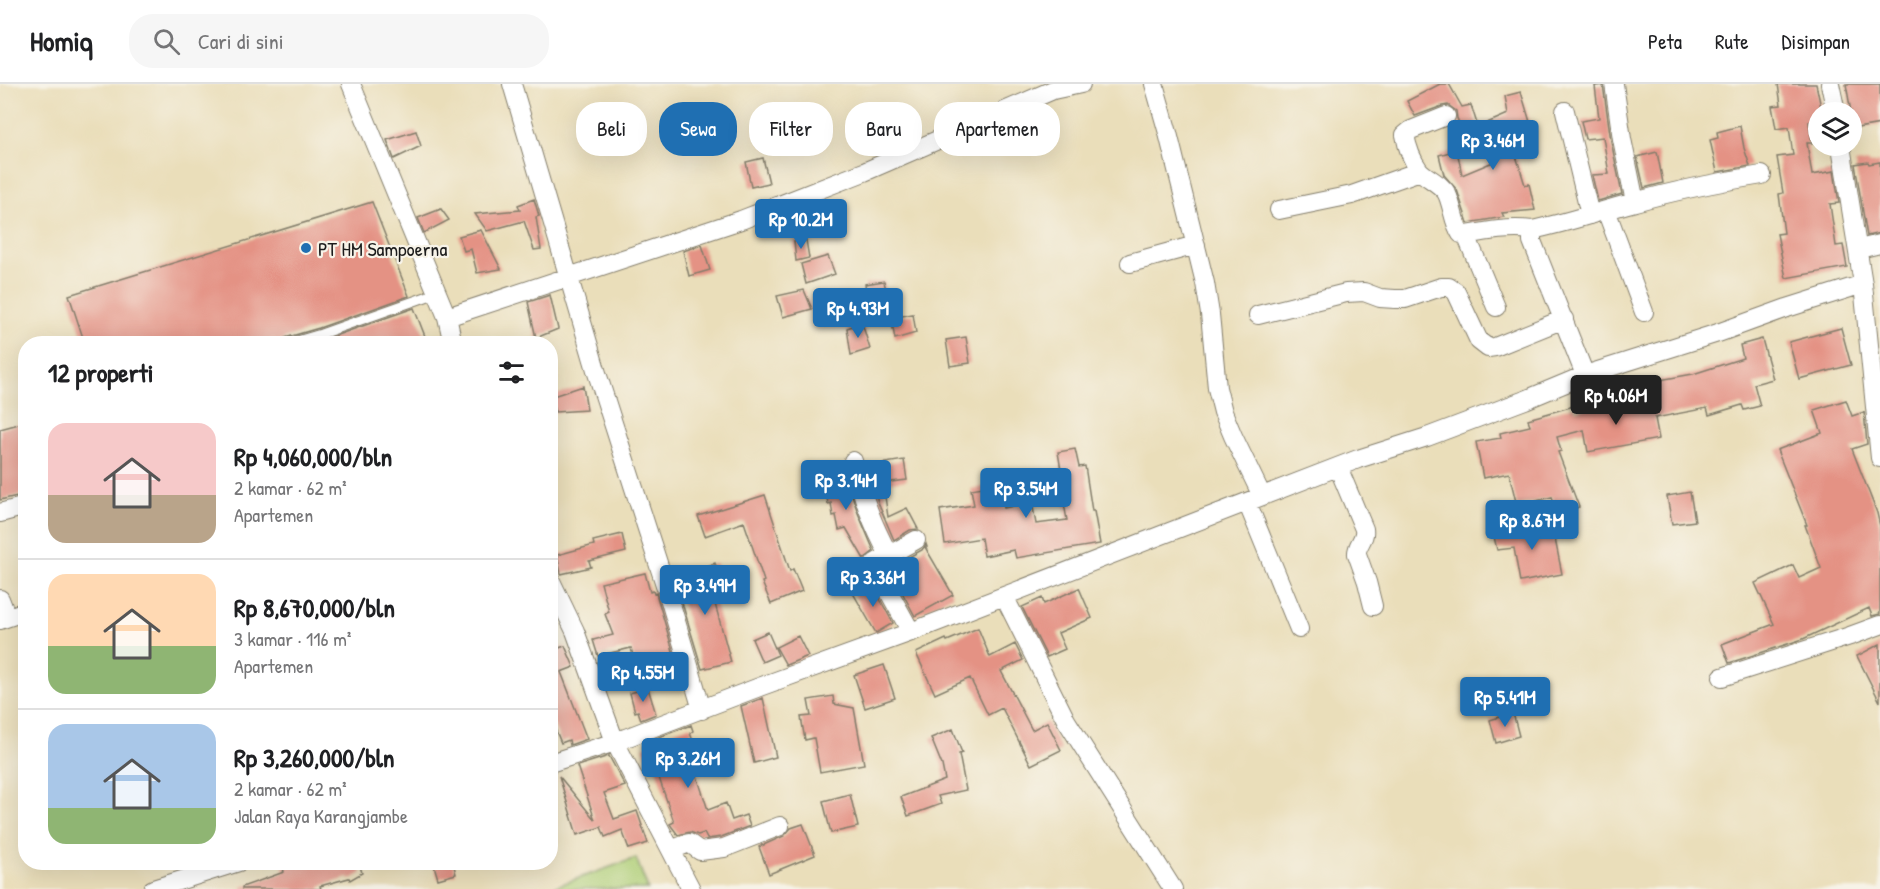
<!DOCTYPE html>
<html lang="id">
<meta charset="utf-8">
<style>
:root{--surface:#fff;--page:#f6f6f6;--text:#202124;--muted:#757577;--line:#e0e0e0;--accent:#1f6fb2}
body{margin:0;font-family:"Patrick Hand",sans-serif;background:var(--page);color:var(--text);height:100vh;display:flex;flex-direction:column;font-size:22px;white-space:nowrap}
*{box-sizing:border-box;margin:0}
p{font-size:20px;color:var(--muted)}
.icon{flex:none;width:33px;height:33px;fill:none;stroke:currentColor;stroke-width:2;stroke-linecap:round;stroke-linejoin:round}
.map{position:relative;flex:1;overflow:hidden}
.side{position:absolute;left:18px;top:252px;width:540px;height:534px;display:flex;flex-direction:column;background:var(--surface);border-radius:24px;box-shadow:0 6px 24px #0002}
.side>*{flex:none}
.top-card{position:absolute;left:576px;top:18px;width:570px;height:54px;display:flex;gap:12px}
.fabs{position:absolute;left:1808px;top:18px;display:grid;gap:12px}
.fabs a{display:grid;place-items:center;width:54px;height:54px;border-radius:50%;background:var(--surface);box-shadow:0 6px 24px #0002;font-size:30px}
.price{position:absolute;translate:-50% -51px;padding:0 14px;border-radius:6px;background:var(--accent);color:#fff;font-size:20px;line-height:39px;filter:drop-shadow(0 2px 3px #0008)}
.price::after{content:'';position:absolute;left:50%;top:36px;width:18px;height:14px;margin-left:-9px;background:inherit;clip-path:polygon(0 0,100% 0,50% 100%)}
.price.on{background:#222;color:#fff}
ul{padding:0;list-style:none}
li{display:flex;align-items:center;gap:18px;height:150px;padding:0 30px}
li+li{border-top:2px solid var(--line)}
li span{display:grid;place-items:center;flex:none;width:168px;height:120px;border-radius:18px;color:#555}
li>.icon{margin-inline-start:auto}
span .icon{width:72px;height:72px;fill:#fffc;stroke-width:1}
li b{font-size:26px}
h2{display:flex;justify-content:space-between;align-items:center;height:72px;padding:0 30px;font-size:26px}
.chip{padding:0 21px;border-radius:24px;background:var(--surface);box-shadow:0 6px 24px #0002;font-size:21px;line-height:54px}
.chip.on{background:var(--accent);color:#fff}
header{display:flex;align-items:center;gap:36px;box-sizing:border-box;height:84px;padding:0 30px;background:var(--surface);border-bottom:2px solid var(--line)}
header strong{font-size:28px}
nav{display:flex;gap:33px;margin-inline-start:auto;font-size:21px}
.search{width:420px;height:54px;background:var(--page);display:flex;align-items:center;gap:15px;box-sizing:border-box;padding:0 21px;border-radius:24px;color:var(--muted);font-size:22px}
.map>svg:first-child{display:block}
</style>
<header>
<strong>Homiq</strong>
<div class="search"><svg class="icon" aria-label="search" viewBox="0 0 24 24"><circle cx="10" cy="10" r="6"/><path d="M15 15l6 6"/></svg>Cari di sini</div>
<nav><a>Peta</a><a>Rute</a><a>Disimpan</a></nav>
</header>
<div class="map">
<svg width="1880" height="805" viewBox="0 0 1880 805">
<rect width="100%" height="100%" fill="#f7f3e8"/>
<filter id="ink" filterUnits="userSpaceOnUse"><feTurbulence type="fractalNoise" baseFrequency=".0167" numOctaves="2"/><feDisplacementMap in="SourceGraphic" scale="12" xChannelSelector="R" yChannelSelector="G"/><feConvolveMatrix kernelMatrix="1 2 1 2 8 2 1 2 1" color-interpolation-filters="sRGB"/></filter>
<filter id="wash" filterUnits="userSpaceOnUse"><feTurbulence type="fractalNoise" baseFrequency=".008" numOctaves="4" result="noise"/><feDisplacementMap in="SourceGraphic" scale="24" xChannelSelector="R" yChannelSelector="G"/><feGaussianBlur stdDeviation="1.35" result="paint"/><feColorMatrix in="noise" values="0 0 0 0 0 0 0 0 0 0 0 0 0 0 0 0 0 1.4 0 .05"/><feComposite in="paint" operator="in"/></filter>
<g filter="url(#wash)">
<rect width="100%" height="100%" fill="#eadeba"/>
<path fill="#aece76" stroke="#657549" stroke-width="1.5" d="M 636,774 L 648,805 L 548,805 Z"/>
<g id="blocks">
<path fill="#e49284" d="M 1440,0 L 1449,0 L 1462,23 L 1471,21 L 1478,43 L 1463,49 L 1457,34 L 1456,27 L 1448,21 L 1442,22 L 1415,32 L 1407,17 Z
M 1778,0 L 1816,0 L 1822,28 L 1818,28 L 1818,37 L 1809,38 L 1812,59 L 1807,59 L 1812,91 L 1834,87 L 1839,119 L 1830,120 L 1836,162 L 1843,161 L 1847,183 L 1786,194 L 1777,150 L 1784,149 L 1779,110 L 1783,109 L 1777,73 L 1793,71 L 1789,43 L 1776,45 L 1772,22 L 1781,21 Z
M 1846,0 L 1880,0 L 1880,40 L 1851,45 L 1851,28 Z
M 1603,1 L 1611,57 L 1622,110 L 1598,117 L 1592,91 L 1609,90 L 1603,53 L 1585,55 L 1581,37 L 1599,34 L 1595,2 Z
M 1521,8 L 1530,38 L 1510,41 L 1514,51 L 1510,52 L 1525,101 L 1529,100 L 1535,126 L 1502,129 L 1504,133 L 1468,139 L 1457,106 L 1444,91 L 1439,71 L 1457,66 L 1462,91 L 1493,78 L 1478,43 L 1508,30 L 1505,12 Z
M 1740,42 L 1744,64 L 1750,82 L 1717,88 L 1710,56 L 1718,54 L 1717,48 Z
M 416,47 L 421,62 L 394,75 L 387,56 Z
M 1657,68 L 1663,99 L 1644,104 L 1637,73 Z
M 763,74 L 769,99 L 751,103 L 746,78 Z
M 1868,78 L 1869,80 L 1880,78 L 1880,149 L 1867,152 L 1855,80 Z
M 534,115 L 539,132 L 536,133 L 541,165 L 534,166 L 524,137 L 487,147 L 475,130 L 520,126 L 518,121 Z
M 372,118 L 409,212 L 319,244 L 285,254 L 280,260 L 85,260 L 69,211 Z
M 441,125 L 449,136 L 424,149 L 418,134 Z
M 481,146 L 501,185 L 477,189 L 471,165 L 464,167 L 459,152 Z
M 806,156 L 809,174 L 796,177 L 794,157 Z
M 702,161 L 710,186 L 689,192 L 683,167 Z
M 828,172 L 835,190 L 806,200 L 801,180 Z
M 884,197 L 888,216 L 867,219 L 865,200 Z
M 804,206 L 812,225 L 783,233 L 777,212 Z
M 550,211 L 558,245 L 536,254 L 528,218 Z
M 414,224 L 428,260 L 313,260 L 323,256 Z
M 913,230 L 916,249 L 895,255 L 891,234 Z
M 862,239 L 870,265 L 851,271 L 847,244 Z
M 1841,244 L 1851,281 L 1799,295 L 1789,258 Z
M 966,253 L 970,279 L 950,282 L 946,256 Z
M 1762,255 L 1773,295 L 1754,300 L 1760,322 L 1744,326 L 1742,321 L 1709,331 L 1707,324 L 1655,334 L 1659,355 L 1588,368 L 1584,346 L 1557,353 L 1561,367 L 1558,368 L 1579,423 L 1558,430 L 1552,413 L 1517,422 L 1509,389 L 1483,394 L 1476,358 L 1501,354 L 1500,349 L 1530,342 L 1528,335 L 1574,322 L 1575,326 L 1650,311 L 1648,298 L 1693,290 L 1743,274 L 1740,261 Z
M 583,302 L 587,326 L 555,328 L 553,312 Z
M 1846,316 L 1852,332 L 1864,328 L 1867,360 L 1852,365 L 1877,429 L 1880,442 L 1880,530 L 1872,532 L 1869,524 L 1803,555 L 1729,579 L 1722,560 L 1774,540 L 1755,499 L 1793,481 L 1799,494 L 1821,484 L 1805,441 L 1807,441 L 1777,366 L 1822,349 L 1814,326 Z
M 26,338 L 26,410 L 0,416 L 0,345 Z
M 1075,365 L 1079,383 L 1085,382 L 1092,427 L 1094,427 L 1100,460 L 1016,474 L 1014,466 L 984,472 L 981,454 L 945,460 L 940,426 L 974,421 L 971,405 L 1000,400 L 1004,424 L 1032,418 L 1036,440 L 1067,436 L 1058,386 L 1061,386 L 1058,368 Z
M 904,376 L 907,396 L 883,399 L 888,433 L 907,424 L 918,445 L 910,446 L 894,456 L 879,421 L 866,382 Z
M 845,390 L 858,429 L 874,467 L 864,475 L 846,444 L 839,446 L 836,431 L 833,432 L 831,419 L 828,420 L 826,407 L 820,408 L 818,394 Z
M 1690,408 L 1695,437 L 1672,440 L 1667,412 Z
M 765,411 L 790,487 L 793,485 L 802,507 L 771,520 L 762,498 L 764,497 L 744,438 L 705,452 L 698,432 Z
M 1552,440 L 1562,490 L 1520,498 L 1514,464 L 1497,466 L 1493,448 L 1512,445 L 1513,448 Z
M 622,450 L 626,468 L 589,477 L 591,483 L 561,490 L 557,471 L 594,461 L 593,457 Z
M 926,460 L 927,463 L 925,463 L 953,511 L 915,532 L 889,484 L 922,466 Z
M 715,479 L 725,503 L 712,509 L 731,578 L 702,585 L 677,502 L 691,497 L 688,490 Z
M 645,489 L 650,508 L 653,507 L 654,510 L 656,509 L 678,584 L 639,594 L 631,564 L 598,572 L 593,556 L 613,551 L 605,530 L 609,528 L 601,499 Z
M 871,499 L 893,539 L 876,549 L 853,509 Z
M 1079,504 L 1092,534 L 1058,549 L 1065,565 L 1047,573 L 1022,523 L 1042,514 L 1044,520 Z
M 978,544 L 990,573 L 1015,560 L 1023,576 L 1001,587 L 1032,646 L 1047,638 L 1061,666 L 1031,681 L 1002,624 L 988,631 L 970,594 L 935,610 L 916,569 L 946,555 L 947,557 Z
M 768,548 L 778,571 L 762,578 L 752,555 Z
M 798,552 L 808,572 L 786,581 L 776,563 Z
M 1880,560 L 1880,618 L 1857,572 Z
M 552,562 L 553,566 L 565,562 L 574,583 L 561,588 L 587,655 L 570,661 L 569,656 L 561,659 L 550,632 Z
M 884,581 L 895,614 L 865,624 L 854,591 Z
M 648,604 L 656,630 L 641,636 L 638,627 L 635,628 L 630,609 Z
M 833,612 L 834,620 L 854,624 L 864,680 L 820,688 L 814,654 L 805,656 L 801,633 L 811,632 L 808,616 Z
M 763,614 L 776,673 L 754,679 L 741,622 Z
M 1513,629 L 1519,652 L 1496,659 L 1490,636 Z
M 691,641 L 693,647 L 690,649 L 698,670 L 685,674 L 696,689 L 708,726 L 726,719 L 732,736 L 746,731 L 750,742 L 721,753 L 707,755 L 704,749 L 698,751 L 690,748 L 678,751 L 672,743 L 670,740 L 674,738 L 653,676 L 649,676 L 643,663 L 650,661 L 649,657 Z
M 953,645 L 962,669 L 959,670 L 966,706 L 938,712 L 941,720 L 908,732 L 901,713 L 945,696 L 942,681 L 931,654 Z
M 609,672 L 625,702 L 604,709 L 614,735 L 637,727 L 648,759 L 629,765 L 622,746 L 605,753 L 601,743 L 577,751 L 559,692 L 595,736 L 577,682 Z
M 850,710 L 858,743 L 831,749 L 823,717 Z
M 803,740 L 815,771 L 769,790 L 759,763 L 784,752 L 791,744 Z
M 282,778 L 359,778 L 362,789 L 350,796 L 349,794 L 320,802 L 321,805 L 242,805 L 242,803 L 284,788 Z
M 433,778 L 453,778 L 456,790 L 438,795 Z"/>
</g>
</g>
<g filter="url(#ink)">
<use href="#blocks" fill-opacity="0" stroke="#837d6b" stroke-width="1.5"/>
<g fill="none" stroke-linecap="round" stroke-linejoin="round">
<g stroke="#837d6b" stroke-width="11">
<path id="service" d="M 287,260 L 321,250 L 437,209"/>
</g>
<g stroke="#837d6b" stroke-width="20">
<path id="minor" d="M 351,0 L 447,233 L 453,260
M 512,0 L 596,286 L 668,510 L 702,626
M 1154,0 L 1168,49 L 1205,199 L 1210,230 L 1217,304 L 1223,328 L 1233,352 L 1262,412
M 1614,0 L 1622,55 L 1635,118
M 1830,0 L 1836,28
M 1565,27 L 1590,131
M 1446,32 L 1411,46 L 1405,51 C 1407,62 1412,76 1419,86 C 1426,94 1442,100 1447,110 C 1453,123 1453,138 1461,150 L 1466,151 L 1496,223
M 1841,62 L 1863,200 L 1880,374
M 1279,126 L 1352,111 L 1420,87
M 1606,126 L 1644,228
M 1466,151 C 1488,147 1510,143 1532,146
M 1859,165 L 1880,160
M 1130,179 L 1196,161
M 1258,231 L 1346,209 L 1364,208 L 1380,214 L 1395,215 L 1405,215 L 1441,203 L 1449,203 L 1456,208 L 1479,257 L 1488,264 L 1495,263 L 1564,235
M 447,233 L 741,136 L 864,88 L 1053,6 L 1081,0
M 1585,291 L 1532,157 L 1532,146 C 1567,139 1600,127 1635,118 C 1677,106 1719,98 1762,91
M 853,377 C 863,413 871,438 889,471
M 1338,383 L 1364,445 C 1366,455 1356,461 1357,470 L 1367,498 L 1373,522
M 1247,418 L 1299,545
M 0,429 L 26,422
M 550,495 L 575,547 L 615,658 L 691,805
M 1004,512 L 1066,636 L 1173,805
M 0,515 L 7,533
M 0,536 L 26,527
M 911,548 L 874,481 L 875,479 L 916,456
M 1722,593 L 1850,552 L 1880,541
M 550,679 L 615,658 L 762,602 L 911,548 L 1358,375 L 1427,353 L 1525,316 L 1585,291 L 1718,249 L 1787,224 L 1863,200
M 671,766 L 689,759 L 700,767 L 724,764 L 780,742
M 153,805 L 239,778"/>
</g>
<use href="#service" stroke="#fff" stroke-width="9"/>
<use href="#minor" stroke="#fff" stroke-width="18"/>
</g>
</g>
<circle fill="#1f6fb2" stroke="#f7f3e8" stroke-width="2" cx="306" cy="164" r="6"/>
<g text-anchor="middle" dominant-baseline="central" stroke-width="4.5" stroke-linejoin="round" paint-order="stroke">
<g font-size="20" fill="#1c1c1c" stroke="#f7f3e8" text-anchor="start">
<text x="318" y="164">PT HM Sampoerna</text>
</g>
</g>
</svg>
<div class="fabs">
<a><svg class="icon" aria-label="layers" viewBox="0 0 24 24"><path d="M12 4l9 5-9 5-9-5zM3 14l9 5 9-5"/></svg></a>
</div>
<b class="price" style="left:1493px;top:87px">Rp 3.46M</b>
<b class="price" style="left:801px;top:166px">Rp 10.2M</b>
<b class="price" style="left:858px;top:255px">Rp 4.93M</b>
<b class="price on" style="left:1616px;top:342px">Rp 4.06M</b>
<b class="price" style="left:846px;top:427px">Rp 3.14M</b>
<b class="price" style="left:1026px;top:435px">Rp 3.54M</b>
<b class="price" style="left:1532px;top:467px">Rp 8.67M</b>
<b class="price" style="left:873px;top:524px">Rp 3.36M</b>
<b class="price" style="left:705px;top:532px">Rp 3.49M</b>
<b class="price" style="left:643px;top:619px">Rp 4.55M</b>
<b class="price" style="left:1505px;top:644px">Rp 5.41M</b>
<b class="price" style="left:688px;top:705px">Rp 3.26M</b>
<div class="top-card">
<a class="chip">Beli</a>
<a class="chip on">Sewa</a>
<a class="chip">Filter</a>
<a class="chip">Baru</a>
<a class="chip">Apartemen</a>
</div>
<section class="side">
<h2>12 properti<svg class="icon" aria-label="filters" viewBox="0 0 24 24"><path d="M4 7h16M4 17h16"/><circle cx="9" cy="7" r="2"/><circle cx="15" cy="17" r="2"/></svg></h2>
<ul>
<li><span style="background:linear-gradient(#f6c9c9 60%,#b9a48a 0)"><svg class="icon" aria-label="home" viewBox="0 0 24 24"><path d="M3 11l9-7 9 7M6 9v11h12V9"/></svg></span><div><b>Rp 4,060,000/bln</b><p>2 kamar · 62 m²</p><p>Apartemen</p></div></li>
<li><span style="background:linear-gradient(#ffd9b3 60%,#8fb573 0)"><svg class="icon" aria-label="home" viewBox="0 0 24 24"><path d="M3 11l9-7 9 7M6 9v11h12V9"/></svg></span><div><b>Rp 8,670,000/bln</b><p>3 kamar · 116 m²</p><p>Apartemen</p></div></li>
<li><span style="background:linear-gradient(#a9c7e8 70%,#8fb573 0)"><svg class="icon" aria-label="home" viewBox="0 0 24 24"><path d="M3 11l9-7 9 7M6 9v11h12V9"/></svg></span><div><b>Rp 3,260,000/bln</b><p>2 kamar · 62 m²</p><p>Jalan Raya Karangjambe</p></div></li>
</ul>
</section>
</div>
